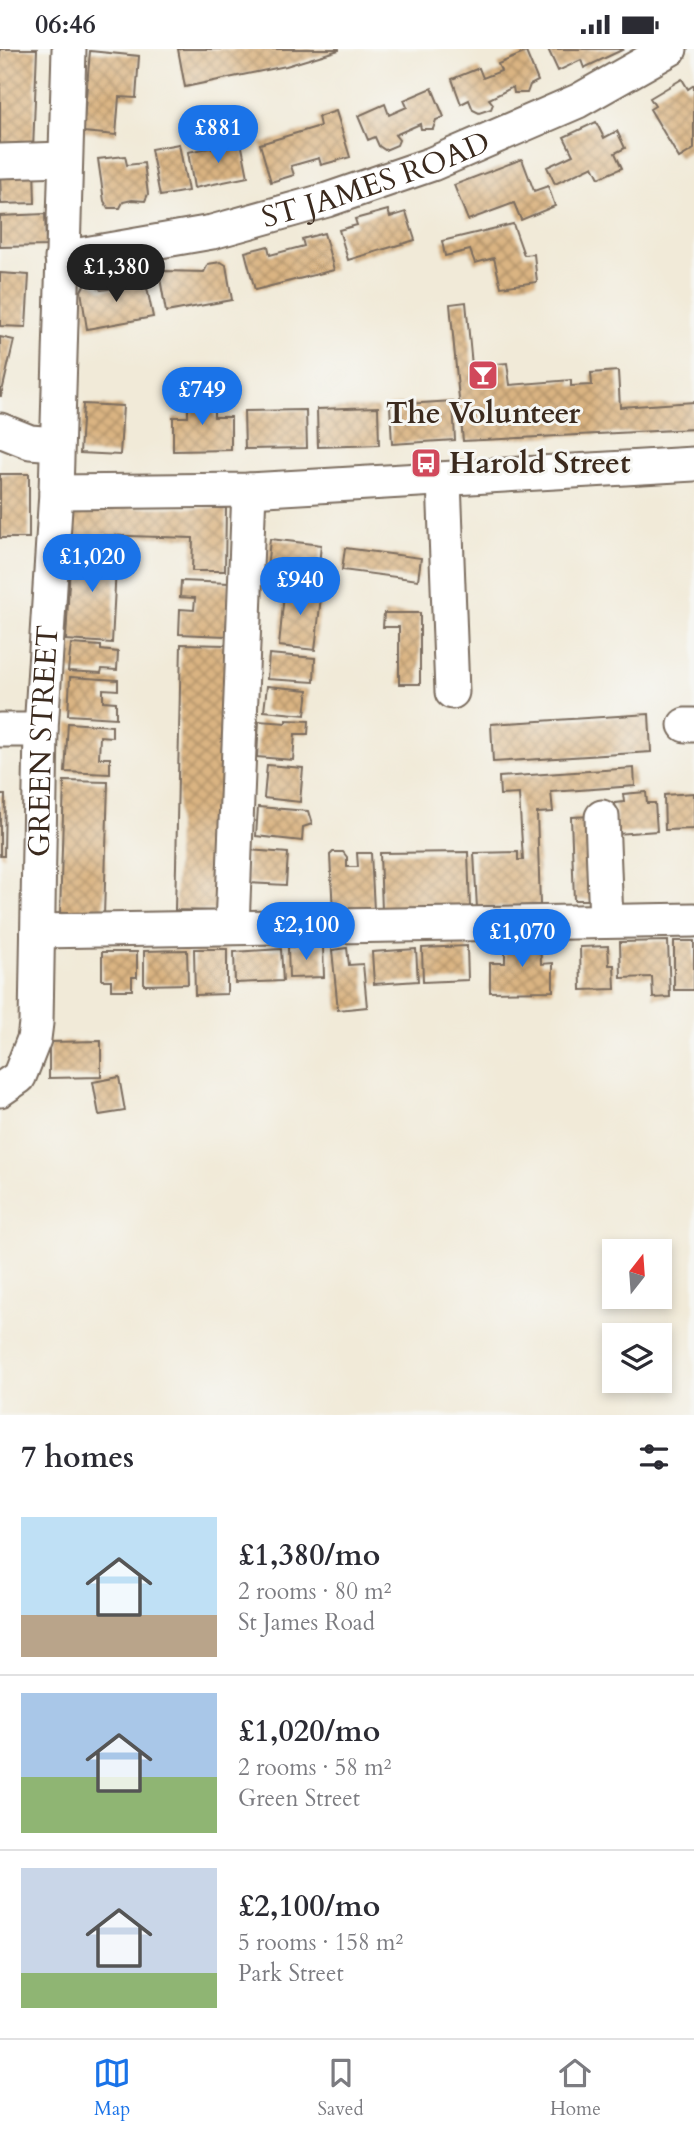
<!DOCTYPE html>
<meta charset="utf-8">
<style>
:root{--surface:#fff;--page:#f7f7f7;--text:#2b2b33;--muted:#7c7c81;--line:#e1e1e2;--accent:#1a73e8}
body{margin:0;font-family:Cardo,serif;background:var(--page);color:var(--text);height:100vh;display:flex;flex-direction:column;font-size:26px;white-space:nowrap}
*{box-sizing:border-box;margin:0}
p{font-size:23px;color:var(--muted)}
.icon{flex:none;width:38px;height:38px;fill:none;stroke:currentColor;stroke-width:2;stroke-linecap:round;stroke-linejoin:round}
.map{position:relative;height:1366px;overflow:hidden}
.drawer{display:flex;flex-direction:column;background:var(--surface);flex:1}
.drawer>*{flex:none}
.needle{width:46px;rotate:17deg}
.fabs{position:absolute;left:602px;top:1190px;display:grid;gap:14px}
.fabs a{display:grid;place-items:center;width:70px;height:70px;border-radius:0px;background:var(--surface);box-shadow:0 4px 10px #0003;font-size:35px}
.price{position:absolute;translate:-50% -60px;padding:0 16px;border-radius:24px;background:var(--accent);color:#fff;font-size:23px;line-height:46px;filter:drop-shadow(0 2px 4px #0008)}
.price::after{content:'';position:absolute;left:50%;top:42px;width:21px;height:16px;margin-left:-10px;background:inherit;clip-path:polygon(0 0,100% 0,50% 100%)}
.price.selected{background:#222;color:#fff}
ul{padding:0;list-style:none}
li{display:flex;align-items:center;gap:21px;height:175px;padding:0 21px}
li+li{border-top:2px solid var(--line)}
li span{display:grid;place-items:center;flex:none;width:196px;height:140px;border-radius:0px;color:#555}
li>.icon{margin-inline-start:auto}
span .icon{width:84px;height:84px;fill:#fffc;stroke-width:1}
li b{font-size:30px}
h2{display:flex;justify-content:space-between;align-items:center;height:84px;padding:0 21px;font-size:30px}
.status{display:flex;justify-content:space-between;align-items:center;height:49px;padding:0 35px;background:var(--surface);direction:ltr}
.status svg{height:19px;fill:currentColor}
.menu{display:flex;justify-content:space-around;align-items:center;height:98px;border-top:2px solid var(--line);background:var(--surface);font-size:19px;color:var(--muted)}
.menu a{display:grid;justify-items:center;gap:4px}
.menu .selected{color:var(--accent)}
.map>svg:first-child{display:block}
</style>
<div class="status"><b>06:46</b><svg viewBox="0 0 49 12"><path d="M0 12V9h3v3zM5 12V6h3v6zM10 12V3h3v9zM15 12V0h3v12zM26 1h20v11H26zM47 4h2v5h-2z"/></svg></div>
<div class="map">
<svg width="694" height="1366" viewBox="0 0 694 1366">
<defs>
<pattern id="building-cross-hatch" width="8" height="8" patternUnits="userSpaceOnUse" patternTransform="scale(1.75)"><rect width="8" height="8" fill="#dab482"/><path d="M0 0l8 8M0 8l8-8" fill="none" stroke="#b2936a"/></pattern>
</defs>
<rect width="100%" height="100%" fill="#f6f6f2"/>
<filter id="ink" filterUnits="userSpaceOnUse"><feTurbulence type="fractalNoise" baseFrequency=".0143" numOctaves="2"/><feDisplacementMap in="SourceGraphic" scale="14" xChannelSelector="R" yChannelSelector="G"/><feConvolveMatrix kernelMatrix="1 2 1 2 8 2 1 2 1" color-interpolation-filters="sRGB"/></filter>
<filter id="wash" filterUnits="userSpaceOnUse"><feTurbulence type="fractalNoise" baseFrequency=".00686" numOctaves="4" result="noise"/><feDisplacementMap in="SourceGraphic" scale="28" xChannelSelector="R" yChannelSelector="G"/><feGaussianBlur stdDeviation="1.57" result="paint"/><feColorMatrix in="noise" values="0 0 0 0 0 0 0 0 0 0 0 0 0 0 0 0 0 1.4 0 .05"/><feComposite in="paint" operator="in"/></filter>
<g filter="url(#wash)">
<rect width="100%" height="100%" fill="#f1ead8"/>
<g id="blocks">
<path fill="url(#building-cross-hatch)" d="M 0,0 L 37,0 L 33,101 L 0,99 Z
M 178,0 L 339,0 L 339,1 L 286,17 L 185,38 Z
M 548,0 L 624,0 L 584,19 L 581,11 L 558,22 Z
M 90,2 L 139,7 L 136,49 L 119,48 L 116,86 L 83,83 Z
M 526,3 L 538,32 L 530,36 L 527,44 L 514,44 L 513,38 L 489,50 L 493,55 L 491,60 L 479,64 L 473,61 L 469,51 L 461,55 L 452,30 L 479,19 L 483,29 L 501,22 L 498,15 Z
M 682,30 L 688,40 L 694,36 L 694,100 L 679,109 L 650,60 L 655,57 L 650,49 Z
M 432,39 L 444,68 L 436,71 L 433,80 L 421,80 L 420,75 L 395,86 L 399,91 L 397,96 L 385,101 L 379,97 L 375,88 L 368,91 L 358,67 L 385,55 L 389,66 L 407,58 L 404,51 Z
M 336,62 L 350,108 L 321,116 L 319,109 L 291,117 L 294,126 L 271,133 L 260,95 L 320,77 L 318,68 Z
M 596,73 L 604,89 L 617,82 L 625,99 L 615,104 L 622,119 L 599,129 L 593,117 L 555,135 L 547,118 L 573,106 L 564,88 Z
M 241,93 L 248,128 L 194,139 L 188,103 Z
M 179,95 L 188,142 L 160,147 L 151,100 Z
M 125,107 L 127,116 L 144,114 L 148,145 L 145,152 L 132,151 L 123,153 L 120,159 L 108,159 L 104,152 L 98,110 Z
M 522,110 L 534,142 L 548,137 L 555,157 L 521,171 L 514,154 L 468,171 L 454,136 Z
M 34,119 L 35,154 L 1,155 L 0,121 Z
M 388,161 L 390,168 L 406,163 L 415,191 L 348,211 L 339,181 L 357,176 L 355,170 Z
M 45,165 L 46,197 L 0,198 L 0,167 Z
M 513,175 L 524,206 L 534,205 L 537,233 L 501,238 L 494,209 L 475,214 L 470,201 L 445,207 L 442,192 Z
M 324,184 L 334,221 L 255,241 L 245,203 L 268,197 L 270,206 L 304,197 L 302,190 Z
M 221,213 L 226,216 L 232,251 L 166,263 L 160,229 L 163,222 L 204,223 L 208,215 Z
M 0,224 L 29,226 L 26,278 L 0,277 Z
M 138,228 L 146,234 L 153,268 L 87,280 L 81,242 L 84,236 L 92,233 L 101,241 L 124,238 L 128,230 Z
M 466,253 L 472,317 L 507,314 L 510,336 L 571,331 L 571,337 L 592,336 L 591,324 L 618,322 L 620,358 L 694,353 L 694,380 L 463,392 L 450,255 Z
M 0,288 L 14,291 L 1,347 L 0,347 Z
M 188,346 L 214,346 L 214,368 L 231,368 L 231,401 L 173,402 L 173,368 L 188,368 Z
M 453,352 L 455,391 L 392,395 L 390,356 Z
M 83,355 L 123,357 L 120,406 L 80,404 Z
M 378,358 L 379,396 L 318,398 L 317,360 Z
M 306,361 L 307,399 L 245,400 L 244,362 Z
M 0,425 L 29,425 L 29,489 L 0,489 Z
M 70,458 L 226,459 L 225,522 L 192,522 L 193,489 L 96,486 L 96,491 L 70,491 Z
M 270,490 L 321,496 L 318,526 L 267,521 Z
M 71,496 L 117,499 L 112,594 L 66,591 Z
M 345,499 L 421,509 L 418,531 L 342,521 Z
M 181,532 L 229,534 L 226,587 L 179,585 L 180,560 L 194,561 L 195,549 L 180,548 Z
M 285,534 L 322,539 L 315,601 L 279,597 Z
M 384,564 L 420,564 L 420,635 L 399,635 L 399,578 L 383,578 Z
M 71,595 L 101,597 L 101,601 L 118,603 L 117,621 L 102,620 L 101,624 L 68,622 Z
M 181,595 L 226,596 L 220,862 L 175,861 Z
M 269,605 L 315,609 L 314,633 L 267,630 Z
M 70,628 L 118,631 L 118,641 L 103,640 L 103,652 L 116,653 L 116,669 L 68,666 Z
M 267,637 L 308,641 L 305,666 L 264,662 Z
M 649,665 L 651,703 L 493,713 L 491,675 Z
M 286,671 L 309,672 L 308,685 L 295,685 L 293,711 L 257,708 L 259,672 L 286,674 Z
M 68,674 L 112,677 L 112,688 L 100,687 L 99,709 L 110,709 L 110,725 L 65,723 Z
M 267,716 L 303,719 L 300,753 L 264,749 Z
M 634,719 L 635,737 L 551,743 L 553,763 L 537,764 L 540,856 L 477,859 L 474,804 L 518,803 L 518,811 L 523,811 L 519,745 L 500,746 L 499,728 Z
M 64,732 L 108,733 L 104,867 L 60,866 Z
M 646,743 L 647,754 L 655,754 L 657,782 L 617,785 L 615,754 L 624,753 L 623,745 Z
M 694,744 L 694,780 L 665,781 L 664,746 Z
M 0,746 L 5,746 L 4,807 L 0,807 Z
M 258,758 L 308,762 L 312,775 L 303,778 L 302,792 L 256,787 Z
M 593,767 L 596,851 L 574,851 L 571,768 Z
M 248,801 L 288,804 L 286,836 L 247,834 Z
M 333,803 L 343,803 L 347,808 L 347,818 L 358,818 L 357,804 L 371,804 L 374,861 L 333,863 L 330,806 Z
M 468,803 L 470,860 L 382,862 L 380,804 Z
M 540,889 L 541,915 L 553,914 L 553,942 L 490,943 L 490,914 L 505,914 L 505,890 Z
M 668,892 L 670,948 L 653,949 L 652,928 L 621,929 L 620,893 Z
M 674,892 L 694,892 L 694,941 L 674,941 Z
M 323,897 L 324,928 L 289,929 L 288,898 Z
M 467,897 L 468,931 L 423,933 L 422,899 Z
M 608,897 L 609,916 L 614,916 L 615,940 L 581,941 L 580,898 Z
M 347,899 L 349,916 L 363,915 L 367,958 L 338,961 L 332,901 Z
M 194,900 L 227,900 L 227,945 L 195,946 Z
M 281,900 L 283,932 L 235,934 L 234,903 Z
M 416,900 L 418,932 L 374,935 L 372,903 Z
M 187,901 L 188,935 L 144,936 L 144,902 Z
M 102,903 L 137,903 L 137,928 L 132,928 L 132,941 L 111,941 L 111,931 L 102,931 Z
M 101,992 L 101,1028 L 49,1029 L 49,993 Z
M 119,1028 L 125,1062 L 99,1066 L 93,1033 Z"/>
</g>
</g>
<g filter="url(#ink)">
<use href="#blocks" fill-opacity="0" stroke="#7b6d5f" stroke-width="2"/>
<g fill="none" stroke-linecap="round" stroke-linejoin="round">
<g stroke="#7b6d5f" stroke-width="37">
<g id="minor">
<path d="M 0,112 L 65,110"/>
<path id="s1" d="M 62,209 L 212,183 L 327,151 L 432,115 L 578,52 L 670,0"/>
<path d="M 0,381 L 30,393 L 56,395"/>
<path d="M 444,431 L 452,643"/>
<path d="M 56,443 L 249,441 L 694,415"/>
<path d="M 685,676 L 694,676"/>
<path d="M 0,681 L 41,681"/>
<path d="M 602,768 L 606,872"/>
<path d="M 232,878 L 249,441"/>
<path d="M 38,882 L 694,871"/>
<path id="s2" d="M 0,1041 L 19,1028 L 34,990 L 36,974 L 41,681 L 56,443 L 69,0"/>
</g>
</g>
<use href="#minor" stroke="#fff" stroke-width="33"/>
</g>
</g>
<defs>
<g id="bar-square" transform="scale(1.575)"><rect x="-9" y="-9" width="18" height="18" rx="4" fill="#d1495b" stroke="#f6f6f2"/><path d="M-6-5H6L.8 .8V4.5H3.5V6h-7V4.5H-.8V.8Z" fill="#fff"/></g>
<g id="bus-square" transform="scale(1.575)"><rect x="-9" y="-9" width="18" height="18" rx="4" fill="#d1495b" stroke="#f6f6f2"/><path d="M-5-6H5V4H4V6H2V4H-2V6H-4V4H-5ZM-3.5-4V0h7V-4ZM-3.5 1.2v1.5H-2V1.2ZM2 1.2v1.5H3.5V1.2Z" fill="#fff"/></g>
</defs>
<g fill-rule="evenodd">
<use href="#bar-square" x="483" y="326"/>
<use href="#bus-square" x="426" y="414"/>
</g>
<g text-anchor="middle" dominant-baseline="central" stroke-width="6" stroke-linejoin="round" paint-order="stroke">
<g font-size="30" fill="#3b2a1e" stroke="#f6f6f2">
<text stroke="none"><textPath href="#s1" startOffset="324">ST JAMES ROAD</textPath></text>
<text stroke="none"><textPath href="#s2" startOffset="362">GREEN STREET</textPath></text>
</g>
<g font-size="30" font-weight="bold" fill="#3b2a1e" stroke="#f6f6f2">
<text x="483" y="364">The Volunteer</text>
<text x="449" y="414" text-anchor="start">Harold Street</text>
</g>
</g>
</svg>
<div class="fabs">
<a><svg class="needle" viewBox="-14 -14 28 28"><path d="M0-13l5 13h-10z" fill="#e53935"/><path d="M0 13l5-13h-10z" fill="#7c7c81"/></svg></a>
<a><svg class="icon" aria-label="layers" viewBox="0 0 24 24"><path d="M12 4l9 5-9 5-9-5zM3 14l9 5 9-5"/></svg></a>
</div>
<b class="price" style="left:218px;top:116px">£881</b>
<b class="price selected" style="left:116px;top:255px">£1,380</b>
<b class="price" style="left:202px;top:378px">£749</b>
<b class="price" style="left:92px;top:545px">£1,020</b>
<b class="price" style="left:300px;top:568px">£940</b>
<b class="price" style="left:306px;top:913px">£2,100</b>
<b class="price" style="left:522px;top:920px">£1,070</b>
</div>
<section class="drawer">
<h2>7 homes<svg class="icon" aria-label="filters" viewBox="0 0 24 24"><path d="M4 7h16M4 17h16"/><circle cx="9" cy="7" r="2"/><circle cx="15" cy="17" r="2"/></svg></h2>
<ul>
<li><span style="background:linear-gradient(#bfe0f5 70%,#b9a48a 0)"><svg class="icon" aria-label="home" viewBox="0 0 24 24"><path d="M3 11l9-7 9 7M6 9v11h12V9"/></svg></span><div><b>£1,380/mo</b><p>2 rooms · 80 m²</p><p>St James Road</p></div></li>
<li><span style="background:linear-gradient(#a9c7e8 60%,#8fb573 0)"><svg class="icon" aria-label="home" viewBox="0 0 24 24"><path d="M3 11l9-7 9 7M6 9v11h12V9"/></svg></span><div><b>£1,020/mo</b><p>2 rooms · 58 m²</p><p>Green Street</p></div></li>
<li><span style="background:linear-gradient(#c9d6e8 75%,#8fb573 0)"><svg class="icon" aria-label="home" viewBox="0 0 24 24"><path d="M3 11l9-7 9 7M6 9v11h12V9"/></svg></span><div><b>£2,100/mo</b><p>5 rooms · 158 m²</p><p>Park Street</p></div></li>
</ul>
</section>
<nav class="menu">
<a class="selected"><svg class="icon" aria-label="map" viewBox="0 0 24 24"><path d="M3 6l6-2 6 2 6-2v14l-6 2-6-2-6 2zM9 4v14M15 6v14"/></svg>Map</a>
<a><svg class="icon" aria-label="saved" viewBox="0 0 24 24"><path d="M7 4h10v16l-5-4-5 4z"/></svg>Saved</a>
<a><svg class="icon" aria-label="home" viewBox="0 0 24 24"><path d="M3 11l9-7 9 7M6 9v11h12V9"/></svg>Home</a>
</nav>
